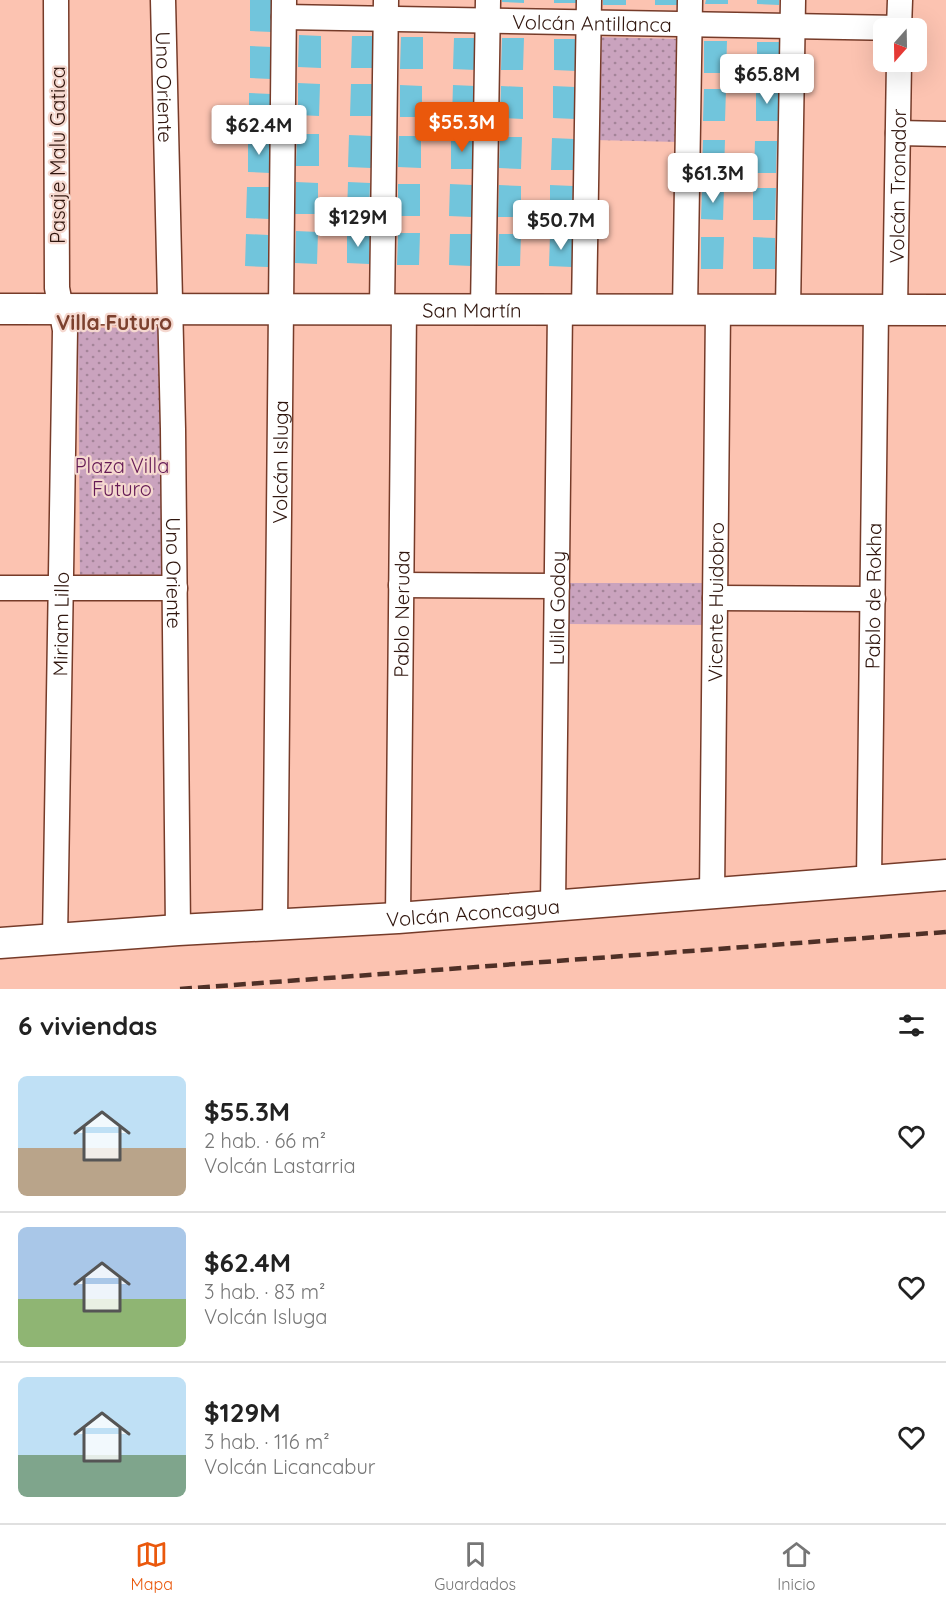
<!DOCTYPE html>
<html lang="es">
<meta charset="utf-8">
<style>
:root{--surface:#fff;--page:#f2f2f2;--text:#222;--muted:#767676;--line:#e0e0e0;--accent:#ea580c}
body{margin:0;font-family:Quicksand,sans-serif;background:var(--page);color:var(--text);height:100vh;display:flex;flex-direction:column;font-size:22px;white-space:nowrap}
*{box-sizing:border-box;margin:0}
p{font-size:20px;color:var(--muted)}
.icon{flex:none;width:33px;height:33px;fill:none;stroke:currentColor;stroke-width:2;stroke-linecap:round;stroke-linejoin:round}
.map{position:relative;height:989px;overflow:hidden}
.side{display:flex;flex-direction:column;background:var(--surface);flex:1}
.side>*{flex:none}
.needle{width:39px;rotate:200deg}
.fabs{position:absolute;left:873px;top:18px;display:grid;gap:12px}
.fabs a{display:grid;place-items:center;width:54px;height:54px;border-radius:9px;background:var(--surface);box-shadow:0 6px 24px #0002;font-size:30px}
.price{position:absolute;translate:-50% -51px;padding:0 14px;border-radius:6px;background:#fff;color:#222;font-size:20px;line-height:39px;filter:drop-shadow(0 2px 3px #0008)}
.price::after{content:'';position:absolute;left:50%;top:36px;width:18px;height:14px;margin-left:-9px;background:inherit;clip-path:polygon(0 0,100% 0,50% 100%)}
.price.on{background:var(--accent);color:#fff}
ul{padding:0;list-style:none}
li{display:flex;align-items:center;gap:18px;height:150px;padding:0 18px}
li+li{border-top:2px solid var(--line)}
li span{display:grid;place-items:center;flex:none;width:168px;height:120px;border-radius:9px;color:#555}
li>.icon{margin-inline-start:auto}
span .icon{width:72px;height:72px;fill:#fffc;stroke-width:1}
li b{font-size:26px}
h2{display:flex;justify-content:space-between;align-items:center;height:72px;padding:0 18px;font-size:26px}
.tabs{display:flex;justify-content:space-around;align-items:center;height:84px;border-top:2px solid var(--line);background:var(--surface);font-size:16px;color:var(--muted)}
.tabs a{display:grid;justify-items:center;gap:3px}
.tabs .on{color:var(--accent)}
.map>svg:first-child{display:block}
</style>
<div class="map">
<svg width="946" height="989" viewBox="0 0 946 989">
<defs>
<pattern id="park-dots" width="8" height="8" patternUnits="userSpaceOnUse" patternTransform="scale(1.5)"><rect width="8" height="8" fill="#caa3be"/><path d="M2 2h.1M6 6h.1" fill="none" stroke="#a48499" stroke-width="1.8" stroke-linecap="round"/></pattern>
</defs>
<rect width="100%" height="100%" fill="#fcc3b1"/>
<path fill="url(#park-dots)" d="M 596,37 L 680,39 L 679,142 L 594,140 Z
M 161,327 L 168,583 L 80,584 L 78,328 Z
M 568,583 L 707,583 L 707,625 L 568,624 Z"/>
<path fill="#71c5dc" d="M 250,0 L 272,0 L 272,32 L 250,31 Z
M 502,0 L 524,0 L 524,3 L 502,2 Z
M 554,0 L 576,0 L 576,3 L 554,3 Z
M 603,0 L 626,0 L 626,5 L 603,5 Z
M 655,0 L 677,0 L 677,5 L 655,5 Z
M 706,0 L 728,0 L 728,4 L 705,4 Z
M 757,0 L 779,0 L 779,5 L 757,4 Z
M 299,35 L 321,36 L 321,68 L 298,67 Z
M 352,36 L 374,36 L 373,68 L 351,68 Z
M 401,37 L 423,37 L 423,69 L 400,69 Z
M 454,38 L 476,38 L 475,70 L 453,69 Z
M 502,38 L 524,38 L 523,70 L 501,70 Z
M 554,39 L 577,39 L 576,71 L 554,70 Z
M 704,41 L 727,41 L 726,73 L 704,73 Z
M 757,42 L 779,42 L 779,74 L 757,73 Z
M 250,46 L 272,47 L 271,79 L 250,78 Z
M 298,83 L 320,84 L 319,116 L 298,115 Z
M 351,84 L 373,84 L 372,116 L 350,116 Z
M 400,85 L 422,86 L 422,117 L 400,117 Z
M 453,85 L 475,86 L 474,118 L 452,117 Z
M 501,86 L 523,87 L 523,119 L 500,118 Z
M 553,86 L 575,87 L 575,119 L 553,118 Z
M 704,89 L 726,89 L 725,121 L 703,121 Z
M 756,89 L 778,90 L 778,121 L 756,121 Z
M 249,93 L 271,94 L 271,125 L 249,125 Z
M 297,134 L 319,134 L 319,166 L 296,166 Z
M 349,135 L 371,136 L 371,168 L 348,167 Z
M 399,136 L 421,136 L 421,168 L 398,167 Z
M 451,137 L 474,137 L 473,169 L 451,169 Z
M 500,137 L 522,137 L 521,169 L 499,168 Z
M 552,138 L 574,139 L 574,170 L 551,170 Z
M 248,140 L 270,141 L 270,173 L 248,172 Z
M 703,140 L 725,140 L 724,172 L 702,171 Z
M 755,141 L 777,141 L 776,173 L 754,173 Z
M 296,182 L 318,183 L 318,214 L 295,214 Z
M 348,182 L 370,183 L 369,215 L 347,214 Z
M 398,184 L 420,184 L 420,216 L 398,216 Z
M 450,184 L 472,185 L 472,217 L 449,216 Z
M 499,185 L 521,186 L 521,217 L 498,217 Z
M 550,185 L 573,186 L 572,218 L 550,217 Z
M 247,187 L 269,187 L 269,219 L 246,218 Z
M 702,188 L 724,188 L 723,220 L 701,219 Z
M 753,188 L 776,188 L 775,220 L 753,220 Z
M 296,231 L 318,232 L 317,264 L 295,263 Z
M 347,232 L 370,232 L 369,264 L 347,263 Z
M 398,233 L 420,233 L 419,265 L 397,265 Z
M 246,234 L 268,235 L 268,267 L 245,266 Z
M 450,234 L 472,234 L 471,266 L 449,265 Z
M 499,234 L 521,234 L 520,266 L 498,266 Z
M 550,235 L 572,235 L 572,267 L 549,266 Z
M 701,237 L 724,237 L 723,269 L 701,269 Z
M 753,237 L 775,238 L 775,269 L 753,269 Z"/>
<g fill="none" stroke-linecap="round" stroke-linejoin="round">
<g stroke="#763b29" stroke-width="27">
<g id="minor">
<path id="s1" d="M 163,0 L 173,429 L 178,930"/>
<path id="s2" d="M 284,17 L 899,28"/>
<path d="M 899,28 L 900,0"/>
<path d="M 898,133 L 946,134"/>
<path d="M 382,309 L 386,0"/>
<path d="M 483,309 L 488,0"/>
<path d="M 584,310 L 589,0"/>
<path d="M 685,310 L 690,0"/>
<path d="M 788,310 L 793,0"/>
<path id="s3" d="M 895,310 L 899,62"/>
<path d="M 401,585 L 557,586"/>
<path d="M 0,588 L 175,588"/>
<path d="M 715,598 L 873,599"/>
<path id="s4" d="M 869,881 L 876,310"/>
<path id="s5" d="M 712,894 L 718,310"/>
<path id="s6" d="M 553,905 L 560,310"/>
<path id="s7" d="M 398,918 L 404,309"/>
<path id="s8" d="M 275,924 L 284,0"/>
<path id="s9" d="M 55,939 L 65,330 L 57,288 L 56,0"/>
</g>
</g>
<g stroke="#763b29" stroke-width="33">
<g id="tertiary">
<path id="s10" d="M 0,309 L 946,310"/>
<path id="s11" d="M 0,943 L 178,930 L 398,918 L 946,875"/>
</g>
</g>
<use href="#minor" stroke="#fff" stroke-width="24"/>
<use href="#tertiary" stroke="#fff" stroke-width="30"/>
<path stroke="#4f3027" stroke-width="4.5" stroke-dasharray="12 6" stroke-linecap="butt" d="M 180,989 L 946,932"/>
</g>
<g text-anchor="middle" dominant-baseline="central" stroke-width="4.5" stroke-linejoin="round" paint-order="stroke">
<g font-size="20" fill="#30160e" stroke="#f5d8cf">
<text stroke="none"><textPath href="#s2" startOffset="308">Volcán Antillanca</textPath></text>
<text stroke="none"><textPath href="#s1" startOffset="87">Uno Oriente</textPath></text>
<text transform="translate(57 155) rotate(-90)">Pasaje Malu Gatica</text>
<text stroke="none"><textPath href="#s3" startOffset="124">Volcán Tronador</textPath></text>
<text stroke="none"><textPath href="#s10" startOffset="472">San Martín</textPath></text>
<text stroke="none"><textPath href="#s8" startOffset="462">Volcán Isluga</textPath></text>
<text stroke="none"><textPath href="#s1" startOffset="573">Uno Oriente</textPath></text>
<text stroke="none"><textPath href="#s4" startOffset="285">Pablo de Rokha</textPath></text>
<text stroke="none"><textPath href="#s5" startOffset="292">Vicente Huidobro</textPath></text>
<text stroke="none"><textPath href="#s6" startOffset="297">Lulila Godoy</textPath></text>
<text stroke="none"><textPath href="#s7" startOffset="304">Pablo Neruda</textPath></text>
<text stroke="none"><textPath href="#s9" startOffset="315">Miriam Lillo</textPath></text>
<text stroke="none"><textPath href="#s11" startOffset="474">Volcán Aconcagua</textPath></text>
</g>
<g font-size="20" fill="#651a55" stroke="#f5d8cf">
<text x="122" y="465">Plaza Villa<tspan x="122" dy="23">Futuro</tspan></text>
</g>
<g font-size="21" font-weight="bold" fill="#7c402e" stroke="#f5d8cf">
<text x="114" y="322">Villa Futuro</text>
</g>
</g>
</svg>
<div class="fabs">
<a><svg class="needle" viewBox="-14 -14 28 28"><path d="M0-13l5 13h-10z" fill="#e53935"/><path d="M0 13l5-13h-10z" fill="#767676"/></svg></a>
</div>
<b class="price" style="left:767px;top:105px">$65.8M</b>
<b class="price on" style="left:462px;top:153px">$55.3M</b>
<b class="price" style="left:259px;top:156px">$62.4M</b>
<b class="price" style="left:713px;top:204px">$61.3M</b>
<b class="price" style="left:358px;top:248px">$129M</b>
<b class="price" style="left:561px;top:251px">$50.7M</b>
</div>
<section class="side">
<h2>6 viviendas<svg class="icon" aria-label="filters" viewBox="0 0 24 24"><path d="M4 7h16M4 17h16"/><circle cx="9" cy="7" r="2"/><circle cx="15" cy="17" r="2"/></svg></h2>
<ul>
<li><span style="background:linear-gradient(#bfe0f5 60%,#b9a48a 0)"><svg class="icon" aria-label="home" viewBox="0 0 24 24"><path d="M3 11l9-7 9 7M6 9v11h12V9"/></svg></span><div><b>$55.3M</b><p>2 hab. · 66 m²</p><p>Volcán Lastarria</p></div><svg class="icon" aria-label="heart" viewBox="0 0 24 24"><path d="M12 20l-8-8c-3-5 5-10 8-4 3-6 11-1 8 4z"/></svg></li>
<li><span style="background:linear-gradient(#a9c7e8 60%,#8fb573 0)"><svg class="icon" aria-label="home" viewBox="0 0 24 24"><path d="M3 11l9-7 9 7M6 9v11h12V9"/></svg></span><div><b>$62.4M</b><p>3 hab. · 83 m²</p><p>Volcán Isluga</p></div><svg class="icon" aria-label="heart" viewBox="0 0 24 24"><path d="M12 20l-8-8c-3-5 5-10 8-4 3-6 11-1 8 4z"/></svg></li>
<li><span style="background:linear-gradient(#bfe0f5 65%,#7fa58c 0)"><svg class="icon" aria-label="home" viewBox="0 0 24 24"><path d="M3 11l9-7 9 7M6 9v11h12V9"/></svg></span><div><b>$129M</b><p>3 hab. · 116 m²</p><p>Volcán Licancabur</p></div><svg class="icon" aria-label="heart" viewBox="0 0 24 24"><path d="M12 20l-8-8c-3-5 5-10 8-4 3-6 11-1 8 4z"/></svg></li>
</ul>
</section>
<nav class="tabs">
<a class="on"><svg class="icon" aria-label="map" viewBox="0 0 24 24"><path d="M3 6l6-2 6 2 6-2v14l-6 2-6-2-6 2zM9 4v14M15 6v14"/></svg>Mapa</a>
<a><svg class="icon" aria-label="saved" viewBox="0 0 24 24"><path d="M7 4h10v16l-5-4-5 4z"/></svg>Guardados</a>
<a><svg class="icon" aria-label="home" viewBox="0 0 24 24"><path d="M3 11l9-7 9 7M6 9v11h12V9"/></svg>Inicio</a>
</nav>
